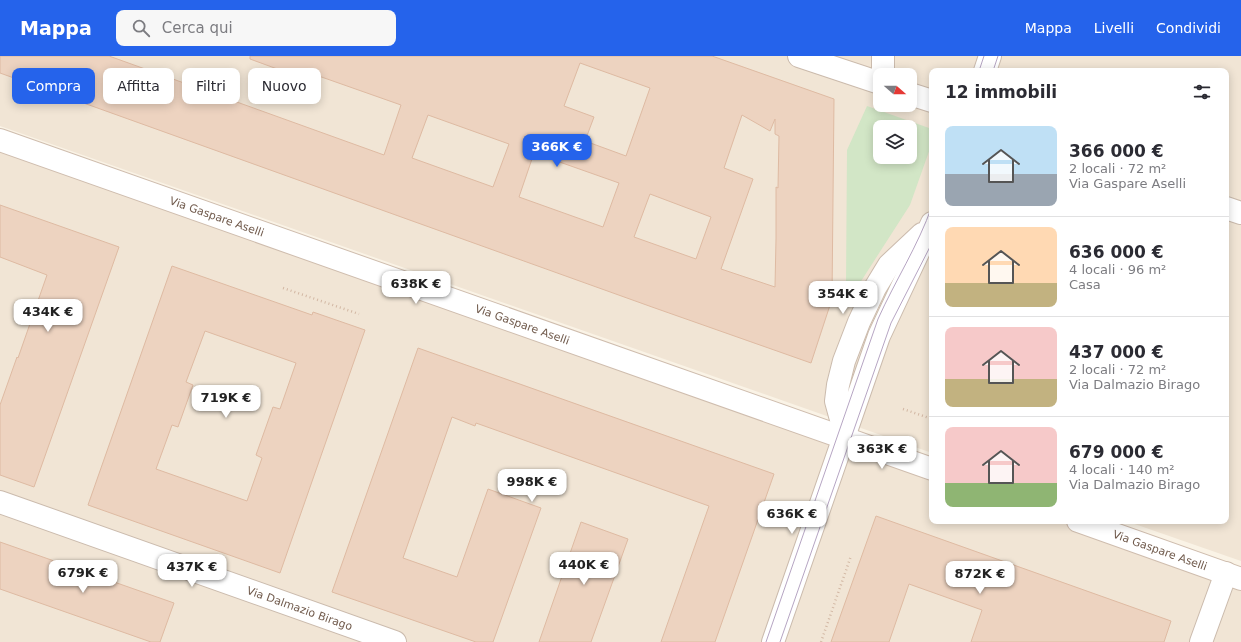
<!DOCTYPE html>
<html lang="it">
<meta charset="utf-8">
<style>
:root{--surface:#fff;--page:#f7f7f7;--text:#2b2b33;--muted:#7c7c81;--line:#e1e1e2;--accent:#2563eb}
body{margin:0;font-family:"DejaVu Sans",sans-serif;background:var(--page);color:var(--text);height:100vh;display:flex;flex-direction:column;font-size:15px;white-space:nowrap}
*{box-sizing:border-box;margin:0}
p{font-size:13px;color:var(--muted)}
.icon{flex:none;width:22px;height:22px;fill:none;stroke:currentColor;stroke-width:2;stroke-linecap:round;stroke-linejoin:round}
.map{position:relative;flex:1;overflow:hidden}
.panel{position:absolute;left:929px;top:12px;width:300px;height:456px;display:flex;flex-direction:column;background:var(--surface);border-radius:8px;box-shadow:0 2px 10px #0003}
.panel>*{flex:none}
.hud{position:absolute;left:12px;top:12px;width:380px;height:36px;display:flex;gap:8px}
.needle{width:26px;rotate:110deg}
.buttons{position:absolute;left:873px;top:12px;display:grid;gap:8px}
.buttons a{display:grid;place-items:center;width:44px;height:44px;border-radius:8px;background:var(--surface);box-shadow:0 2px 10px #0003;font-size:20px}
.price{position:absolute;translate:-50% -34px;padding:0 9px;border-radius:8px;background:#fff;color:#222;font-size:13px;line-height:26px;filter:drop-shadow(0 1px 2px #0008)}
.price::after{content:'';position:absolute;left:50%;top:24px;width:12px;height:9px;margin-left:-6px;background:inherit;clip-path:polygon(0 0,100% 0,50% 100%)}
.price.selected{background:var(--accent);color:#fff}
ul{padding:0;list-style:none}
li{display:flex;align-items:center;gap:12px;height:100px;padding:0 16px}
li+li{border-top:1px solid var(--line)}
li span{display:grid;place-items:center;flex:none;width:112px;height:80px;border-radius:8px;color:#555}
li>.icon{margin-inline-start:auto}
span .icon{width:48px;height:48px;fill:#fffc;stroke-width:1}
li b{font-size:17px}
h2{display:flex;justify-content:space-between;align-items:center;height:48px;padding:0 16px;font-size:17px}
.tag{padding:0 14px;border-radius:8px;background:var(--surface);box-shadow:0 2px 10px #0003;font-size:14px;line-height:36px}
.tag.selected{background:var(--accent);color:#fff}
header{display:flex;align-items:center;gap:24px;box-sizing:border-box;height:56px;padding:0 20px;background:var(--accent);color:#fff}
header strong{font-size:19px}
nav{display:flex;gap:22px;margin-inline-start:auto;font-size:14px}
.search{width:280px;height:36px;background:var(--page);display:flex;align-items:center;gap:10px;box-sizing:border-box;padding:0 14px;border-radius:8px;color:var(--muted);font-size:15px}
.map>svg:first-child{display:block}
</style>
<header>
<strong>Mappa</strong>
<div class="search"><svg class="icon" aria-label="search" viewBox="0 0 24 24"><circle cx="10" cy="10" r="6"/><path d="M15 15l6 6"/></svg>Cerca qui</div>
<nav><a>Mappa</a><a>Livelli</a><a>Condividi</a></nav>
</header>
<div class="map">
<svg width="1241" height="586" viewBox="0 0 1241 586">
<rect width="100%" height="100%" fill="#faf3e6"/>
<path fill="#f1e5d5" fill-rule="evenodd" d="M 0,0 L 1241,0 L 1241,505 L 1126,465 L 1226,465 L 1226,15 L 932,15 L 932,397 L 0,70 ZM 880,19 L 910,19 L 910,49 L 880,49 ZM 880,71 L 910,71 L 910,101 L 880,101 Z
M 0,85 L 837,380 L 763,586 L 0,586 Z
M 846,383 L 932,415 L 932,465 L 1070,465 L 1241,527 L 1241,586 L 775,586 Z"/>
<path fill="#d2e6c6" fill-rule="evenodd" d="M 867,50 L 929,72 L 932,78 L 932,87 L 910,149 L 856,233 L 849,232 L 846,227 L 847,94 ZM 880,71 L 910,71 L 910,101 L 880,101 Z"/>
<path fill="#edd3c0" stroke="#debaa2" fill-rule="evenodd" d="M 0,0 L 109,0 L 384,99 L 401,49 L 313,18 L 310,25 L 250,3 L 250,0 L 712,0 L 834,43 L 832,243 L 811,307 L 652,251 L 0,17 ZM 580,7 L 650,32 L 626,100 L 585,85 L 594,61 L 564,50 ZM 428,59 L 509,88 L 493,131 L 412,102 ZM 742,59 L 770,75 L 775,63 L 775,78 L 779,80 L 778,132 L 776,131 L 776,183 L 775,231 L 721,213 L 753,123 L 724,112 ZM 534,97 L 619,127 L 603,171 L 519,141 ZM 650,138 L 711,161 L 696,203 L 634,181 Z
M 0,149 L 119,191 L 34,431 L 0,419 L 0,349 L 17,301 L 18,302 L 47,219 L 0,201 Z
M 172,210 L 312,259 L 313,256 L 365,274 L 280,517 L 88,449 ZM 205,275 L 296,307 L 280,353 L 273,351 L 256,399 L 262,402 L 247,445 L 156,413 L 172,369 L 178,371 L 193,329 L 186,326 Z
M 418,292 L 774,418 L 715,586 L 661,586 L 709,450 L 476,367 L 475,370 L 452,361 L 403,502 L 457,521 L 488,433 L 541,452 L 493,586 L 476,586 L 332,536 Z
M 876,460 L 1171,565 L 1164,586 L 971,586 L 982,554 L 909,528 L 889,586 L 831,586 Z
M 581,466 L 628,483 L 591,586 L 539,586 Z
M 0,486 L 174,547 L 160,586 L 151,586 L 0,533 Z"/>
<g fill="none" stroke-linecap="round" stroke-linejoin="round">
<g stroke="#cbbbad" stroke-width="24">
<g id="street">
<path d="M 799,0 L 880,27"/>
<path d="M 985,15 L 990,0"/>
<path d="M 883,19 L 883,0"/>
<path d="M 910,38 L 932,45"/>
<path d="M 1226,152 L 1241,157"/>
<path d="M 843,379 L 842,367 L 836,345 L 838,329 L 844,305 L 859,266 L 875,232 L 889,209 L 922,178"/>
<path id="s1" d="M 0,446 L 395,586"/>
<path d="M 773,586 L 879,280 L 932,167"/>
<path d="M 1201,586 L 1226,517"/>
</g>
</g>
<g stroke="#cfbdae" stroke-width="24">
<g id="secondary">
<path id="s2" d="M 0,84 L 932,413"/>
<path id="s3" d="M 1078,465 L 1241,523"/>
</g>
</g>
<path stroke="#d2b7a3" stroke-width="2.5" stroke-dasharray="1 3" stroke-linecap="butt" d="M 283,232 L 359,258
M 903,353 L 932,363
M 821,586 L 851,500"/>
<use href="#street" stroke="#fff" stroke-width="22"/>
<use href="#secondary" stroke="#fff" stroke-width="22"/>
<path stroke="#b6a5c3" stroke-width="1" d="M 979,15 L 984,0
M 993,15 L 998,0
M 766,586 L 878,263 C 895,225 918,190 932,150
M 780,586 L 891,267 L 932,187"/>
</g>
<g text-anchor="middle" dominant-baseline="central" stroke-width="3" stroke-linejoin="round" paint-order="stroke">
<g font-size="11" fill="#715b4d" stroke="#fdf7ec">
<text stroke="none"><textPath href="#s2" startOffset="230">Via Gaspare Aselli</textPath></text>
<text stroke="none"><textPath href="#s2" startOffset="554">Via Gaspare Aselli</textPath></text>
<text stroke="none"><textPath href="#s3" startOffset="87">Via Gaspare Aselli</textPath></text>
<text stroke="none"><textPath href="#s1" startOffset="318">Via Dalmazio Birago</textPath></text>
</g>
</g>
</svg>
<div class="buttons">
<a><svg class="needle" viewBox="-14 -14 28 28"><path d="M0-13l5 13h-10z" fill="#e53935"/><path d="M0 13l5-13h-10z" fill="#7c7c81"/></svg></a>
<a><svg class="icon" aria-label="layers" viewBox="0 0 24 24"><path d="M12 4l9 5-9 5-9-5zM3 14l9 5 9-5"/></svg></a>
</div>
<b class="price selected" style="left:557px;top:112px">366K €</b>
<b class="price" style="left:416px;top:249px">638K €</b>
<b class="price" style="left:843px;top:259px">354K €</b>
<b class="price" style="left:48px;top:277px">434K €</b>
<b class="price" style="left:226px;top:363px">719K €</b>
<b class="price" style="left:882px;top:414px">363K €</b>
<b class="price" style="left:532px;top:447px">998K €</b>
<b class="price" style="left:792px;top:479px">636K €</b>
<b class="price" style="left:584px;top:530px">440K €</b>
<b class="price" style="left:192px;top:532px">437K €</b>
<b class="price" style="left:83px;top:538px">679K €</b>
<b class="price" style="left:980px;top:539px">872K €</b>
<div class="hud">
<a class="tag selected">Compra</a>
<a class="tag">Affitta</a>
<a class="tag">Filtri</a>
<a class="tag">Nuovo</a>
</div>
<section class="panel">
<h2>12 immobili<svg class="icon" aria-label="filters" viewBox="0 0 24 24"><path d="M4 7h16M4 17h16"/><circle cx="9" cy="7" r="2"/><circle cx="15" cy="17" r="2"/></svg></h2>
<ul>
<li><span style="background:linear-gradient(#bfe0f5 60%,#9aa5b1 0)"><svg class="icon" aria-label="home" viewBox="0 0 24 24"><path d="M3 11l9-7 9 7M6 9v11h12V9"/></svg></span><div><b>366 000 €</b><p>2 locali · 72 m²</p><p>Via Gaspare Aselli</p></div></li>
<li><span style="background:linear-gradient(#ffd9b3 70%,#c2b280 0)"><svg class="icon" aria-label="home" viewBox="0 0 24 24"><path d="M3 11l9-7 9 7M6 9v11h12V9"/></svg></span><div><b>636 000 €</b><p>4 locali · 96 m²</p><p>Casa</p></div></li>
<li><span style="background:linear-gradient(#f6c9c9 65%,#c2b280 0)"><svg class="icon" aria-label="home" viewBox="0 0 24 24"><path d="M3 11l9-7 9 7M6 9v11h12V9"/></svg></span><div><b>437 000 €</b><p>2 locali · 72 m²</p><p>Via Dalmazio Birago</p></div></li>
<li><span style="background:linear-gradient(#f6c9c9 70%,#8fb573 0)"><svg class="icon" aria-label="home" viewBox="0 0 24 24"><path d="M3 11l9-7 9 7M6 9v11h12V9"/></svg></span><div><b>679 000 €</b><p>4 locali · 140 m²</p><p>Via Dalmazio Birago</p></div></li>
</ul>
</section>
</div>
